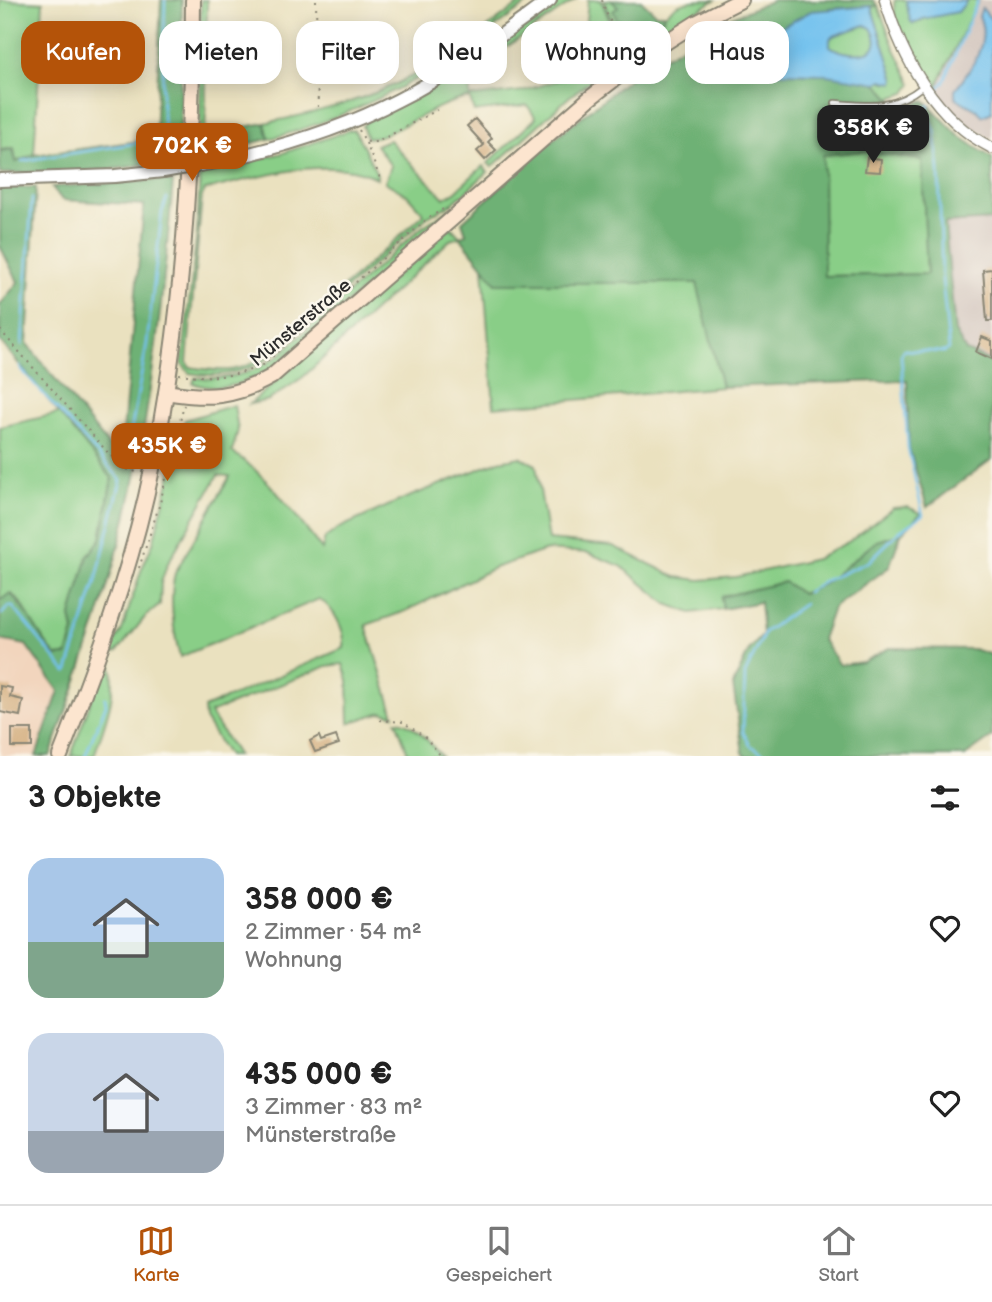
<!DOCTYPE html>
<html lang="de">
<meta charset="utf-8">
<style>
:root{--surface:#fff;--page:#f6f6f6;--text:#222;--muted:#767676;--line:#e0e0e0;--accent:#b45309}
body{margin:0;font-family:"Balsamiq Sans",sans-serif;background:var(--page);color:var(--text);height:100vh;display:flex;flex-direction:column;font-size:26px;white-space:nowrap}
*{box-sizing:border-box;margin:0}
p{font-size:23px;color:var(--muted)}
.icon{flex:none;width:38px;height:38px;fill:none;stroke:currentColor;stroke-width:2;stroke-linecap:round;stroke-linejoin:round}
.map{position:relative;height:756px;overflow:hidden}
.sheet{display:flex;flex-direction:column;background:var(--surface);flex:1}
.sheet>*{flex:none}
.banner{position:absolute;left:21px;top:21px;width:950px;height:63px;display:flex;gap:14px}
.price{position:absolute;translate:-50% -60px;padding:0 16px;border-radius:14px;background:var(--accent);color:#fff;font-size:23px;line-height:46px;filter:drop-shadow(0 2px 4px #0008)}
.price::after{content:'';position:absolute;left:50%;top:42px;width:21px;height:16px;margin-left:-10px;background:inherit;clip-path:polygon(0 0,100% 0,50% 100%)}
.price.selected{background:#222;color:#fff}
ul{padding:0;list-style:none}
li{display:flex;align-items:center;gap:21px;height:175px;padding:0 28px}
li span{display:grid;place-items:center;flex:none;width:196px;height:140px;border-radius:21px;color:#555}
li>.icon{margin-inline-start:auto}
span .icon{width:84px;height:84px;fill:#fffc;stroke-width:1}
li b{font-size:30px}
h2{display:flex;justify-content:space-between;align-items:center;height:84px;padding:0 28px;font-size:30px}
.tag{padding:0 24px;border-radius:21px;background:var(--surface);box-shadow:0 4px 18px #0003;font-size:24px;line-height:63px}
.tag.selected{background:var(--accent);color:#fff}
.dock{display:flex;justify-content:space-around;align-items:center;height:98px;border-top:2px solid var(--line);background:var(--surface);font-size:19px;color:var(--muted)}
.dock a{display:grid;justify-items:center;gap:4px}
.dock .selected{color:var(--accent)}
.map>svg:first-child{display:block}
</style>
<div class="map">
<svg width="992" height="756" viewBox="0 0 992 756">
<rect width="100%" height="100%" fill="#fbf7ec"/>
<filter id="ink" filterUnits="userSpaceOnUse"><feTurbulence type="fractalNoise" baseFrequency=".0143" numOctaves="2"/><feDisplacementMap in="SourceGraphic" scale="14" xChannelSelector="R" yChannelSelector="G"/><feConvolveMatrix kernelMatrix="1 2 1 2 8 2 1 2 1" color-interpolation-filters="sRGB"/></filter>
<filter id="wash" filterUnits="userSpaceOnUse"><feTurbulence type="fractalNoise" baseFrequency=".00686" numOctaves="4" result="noise"/><feDisplacementMap in="SourceGraphic" scale="28" xChannelSelector="R" yChannelSelector="G"/><feGaussianBlur stdDeviation="1.57" result="paint"/><feColorMatrix in="noise" values="0 0 0 0 0 0 0 0 0 0 0 0 0 0 0 0 0 1.4 0 .05"/><feComposite in="paint" operator="in"/></filter>
<g filter="url(#wash)">
<rect width="100%" height="100%" fill="#eae1bf"/>
<path fill="#f2d5bd" d="M 0,640 L 26,645 L 69,704 L 50,756 L 0,756 Z"/>
<path fill="#cfc1ba" d="M 979,0 L 992,0 L 992,140 L 968,125 L 934,92 Z
M 992,220 L 992,362 L 966,351 L 955,332 L 945,222 Z"/>
<path fill="#89ce87" stroke="#5a7c59" stroke-width="2" d="M 0,0 L 43,2 L 34,155 L 16,162 L 14,148 L 0,150 Z
M 201,0 L 207,0 L 205,154 L 200,154 Z
M 525,0 L 533,0 C 504,20 475,43 445,62 C 390,96 332,122 269,139 L 265,123 C 316,113 367,100 414,75 C 453,54 489,26 525,0 Z
M 560,0 L 575,0 L 469,73 L 470,97 L 523,91 L 581,73 L 588,0 L 601,0 L 613,29 L 632,49 L 569,97 L 492,167 L 488,163 L 536,118 L 527,105 L 474,112 L 470,98 C 437,100 390,140 367,138 L 362,126 L 367,121 L 459,71 Z
M 604,0 L 611,0 L 618,7 L 659,27 C 669,0 690,0 715,0 L 637,46 C 618,35 610,20 604,0 Z
M 895,0 L 907,0 L 917,23 L 923,19 L 939,15 L 966,0 L 979,0 L 934,92 C 923,72 888,22 895,0 Z
M 871,6 L 878,6 L 894,47 L 912,84 L 906,93 L 890,98 L 877,83 L 881,80 L 888,83 L 895,80 Z
M 866,25 L 871,28 C 890,58 848,58 830,46 L 830,39 L 833,36 Z
M 350,130 L 354,130 L 358,136 L 377,174 L 377,178 C 327,154 257,178 205,190 L 202,196 L 187,362 L 189,367 C 226,373 239,373 271,353 L 424,214 L 407,195 L 385,182 L 391,166 L 376,145 L 389,140 L 444,198 L 455,192 L 483,166 L 488,172 L 453,203 L 426,218 L 270,357 C 246,373 218,378 189,373 L 182,364 L 197,232 L 200,173 L 283,153 Z
M 863,151 L 922,159 L 927,274 L 823,276 L 823,155 Z
M 451,208 L 437,224 L 273,368 C 247,382 222,394 193,383 L 195,378 C 226,380 251,375 277,357 L 421,228 Z
M 451,227 L 460,237 L 450,240 L 303,377 L 269,400 L 250,404 Z
M 483,267 L 496,283 L 698,283 L 722,387 L 494,407 Z
M 234,405 L 238,430 L 232,452 C 269,476 296,516 322,550 L 325,538 L 339,528 L 401,500 L 499,461 L 520,457 L 536,465 L 548,540 L 613,546 L 676,577 L 700,580 L 736,577 L 816,559 L 850,541 L 893,508 L 908,507 L 921,513 L 901,534 L 877,541 L 824,584 L 801,594 L 784,582 L 721,597 L 723,609 L 691,613 L 667,604 L 621,566 L 588,553 L 547,550 L 494,568 L 406,611 L 366,625 L 394,715 L 382,712 L 349,723 L 348,680 L 343,664 L 327,666 L 210,713 L 238,756 L 228,756 L 205,719 L 204,708 L 344,648 C 346,631 334,608 319,599 L 180,657 C 173,631 169,598 175,573 L 230,476 L 218,475 L 167,565 L 161,583 L 160,605 L 146,616 L 117,652 L 108,653 C 121,688 105,722 94,756 L 71,756 L 108,653 L 122,630 L 142,568 L 153,543 L 185,420 Z
M 60,413 L 112,478 L 101,539 L 88,556 L 71,616 L 74,631 L 67,655 L 56,656 L 40,638 L 23,605 L 11,593 L 0,601 L 0,427 Z
M 396,721 C 414,722 430,743 441,756 L 409,756 Z"/>
<path fill="#6eb174" stroke="#4c6e50" stroke-width="2" fill-rule="evenodd" d="M 161,0 L 182,0 L 180,153 C 125,177 59,169 0,174 L 0,151 L 13,149 L 16,162 L 34,155 L 155,139 Z
M 611,0 L 641,0 L 656,14 L 664,14 L 659,27 L 641,38 L 629,29 L 630,25 L 617,20 L 613,11 L 618,7 Z
M 773,0 L 873,0 L 878,6 L 829,9 L 767,34 L 722,45 L 710,51 L 716,71 L 820,74 L 868,80 L 876,82 L 901,110 L 924,100 L 959,136 L 992,158 L 992,220 L 945,223 L 955,332 L 966,351 L 992,362 L 992,459 L 927,507 L 909,448 L 907,380 L 722,387 L 697,283 L 496,283 L 460,237 L 466,234 L 462,222 L 546,145 L 634,75 L 730,18 ZM 863,151 L 922,160 L 927,274 L 824,276 L 823,155 Z
M 265,123 L 269,139 L 205,154 L 204,135 Z
M 163,180 L 173,182 C 165,272 156,361 140,451 C 122,555 86,657 50,756 L 36,756 L 59,691 L 26,645 L 0,640 L 0,601 L 10,593 C 29,612 38,635 56,656 L 67,655 L 74,631 L 71,616 L 88,556 L 101,539 L 112,478 L 0,341 L 0,305 L 18,282 L 0,246 L 0,188 L 36,187 L 27,344 L 121,461 L 129,440 L 123,432 L 144,205 L 62,200 L 52,187 Z
M 901,534 L 889,567 L 833,608 L 822,639 L 840,665 L 863,662 L 889,648 L 973,649 L 992,655 L 992,737 L 965,756 L 746,756 L 743,753 L 733,685 L 749,650 L 763,635 L 760,602 L 723,609 L 721,597 L 784,582 L 802,594 L 824,584 L 877,541 Z"/>
<path fill="#74c2ee" stroke="#50768c" stroke-width="2" fill-rule="evenodd" d="M 906,1 L 907,0 L 967,1 L 958,12 L 923,19 L 913,24 L 910,20 Z
M 871,6 L 895,80 L 893,83 L 882,80 L 877,83 L 820,74 L 716,71 L 709,70 L 706,65 L 705,55 L 710,51 L 724,44 L 778,29 L 811,11 ZM 865,25 L 871,28 C 890,58 847,58 830,46 L 830,39 L 833,36 Z
M 982,8 L 992,20 L 992,112 L 983,116 L 977,110 L 955,98 L 955,90 C 971,70 991,42 979,16 Z"/>
<g fill="none" stroke-linecap="round" stroke-linejoin="round">
<path stroke="#74c2ee" stroke-width="2.5" d="M 935,91 L 944,82 L 978,0
M 164,128 L 162,101 L 165,0
M 22,161 L 158,140
M 22,345 L 32,198
M 126,458 L 147,343 L 162,212 L 167,198
M 807,592 L 822,582 L 868,562 L 900,531 L 923,515 L 908,448 L 901,355 L 904,350 L 944,352 L 949,349 L 942,279 L 939,170 L 935,131 L 927,111 L 929,105
M 2,614 L 9,606 L 13,607 L 66,672 L 68,670 L 96,581 L 121,480 L 20,368 L 20,365
M 85,756 L 106,705 L 105,698
M 775,756 L 763,753 L 750,745 L 743,732 L 745,674 L 765,632 L 804,604"/>
</g>
<g id="blocks">
<path fill="#d5b183" d="M 475,119 L 492,138 L 488,142 L 496,150 L 485,160 L 477,151 L 484,145 L 467,126 Z
M 867,157 L 881,159 L 880,172 L 865,171 Z
M 992,269 L 992,321 L 987,321 L 983,270 Z
M 982,337 L 992,341 L 992,359 L 976,352 Z
M 0,686 L 12,688 L 10,697 L 23,700 L 20,716 L 0,712 Z
M 12,729 L 32,729 L 32,747 L 12,747 Z
M 319,736 L 321,741 L 336,736 L 339,744 L 315,752 L 310,741 Z"/>
</g>
</g>
<g filter="url(#ink)">
<use href="#blocks" fill-opacity="0" stroke="#8a8675" stroke-width="2"/>
<g fill="none" stroke-linecap="round" stroke-linejoin="round">
<g stroke="#8a8675" stroke-width="8">
<path id="service" d="M 835,103 C 871,106 893,110 923,86"/>
</g>
<g stroke="#8a8675" stroke-width="13">
<path id="minor" d="M 885,0 C 902,58 936,120 992,148"/>
</g>
<g stroke="#8a8675" stroke-width="16">
<path id="tertiary" d="M 216,162 C 279,148 341,130 398,100 C 452,73 501,35 550,0
M 0,180 L 115,176 L 163,171"/>
</g>
<g stroke="#8a8675" stroke-width="18">
<path id="secondary" d="M 166,392 C 208,399 234,398 271,377 L 590,98 L 647,54 L 696,23 L 741,0
M 60,756 C 96,664 131,570 151,474 C 184,318 192,159 193,0"/>
</g>
<path stroke="#8a8675" stroke-width="2" stroke-dasharray="2 5" stroke-linecap="butt" d="M 316,0 L 318,111
M 602,0 C 608,22 617,34 635,47
M 359,130 C 365,142 367,144 379,141 L 437,110
M 366,143 L 380,178
M 0,330 L 110,455 L 123,468 L 140,473
M 179,374 C 209,378 237,378 264,364 L 427,219 L 445,208
M 139,568 L 160,503 L 184,405
M 380,720 L 403,722 L 426,738 L 441,756"/>
<use href="#service" stroke="#fff" stroke-width="4.5"/>
<use href="#minor" stroke="#fff" stroke-width="10"/>
<use href="#tertiary" stroke="#fff" stroke-width="12"/>
<use href="#secondary" stroke="#fce5cf" stroke-width="14"/>
<g stroke="#8a8675" stroke-width="16" stroke-linecap="butt">
<path id="tertiary-bridge" d="M 163,171 L 216,162"/>
</g>
<use href="#tertiary-bridge" stroke="#fff" stroke-width="12"/>
</g>
</g>
<g text-anchor="middle" dominant-baseline="central" stroke-width="5" stroke-linejoin="round" paint-order="stroke">
<g font-size="19" fill="#2b2b2b" stroke="#fbf7ec">
<text transform="translate(301 323) rotate(-40)">Münsterstraße</text>
</g>
</g>
</svg>
<b class="price selected" style="left:873px;top:165px">358K €</b>
<b class="price" style="left:192px;top:183px">702K €</b>
<b class="price" style="left:167px;top:483px">435K €</b>
<div class="banner">
<a class="tag selected">Kaufen</a>
<a class="tag">Mieten</a>
<a class="tag">Filter</a>
<a class="tag">Neu</a>
<a class="tag">Wohnung</a>
<a class="tag">Haus</a>
</div>
</div>
<section class="sheet">
<h2>3 Objekte<svg class="icon" aria-label="filters" viewBox="0 0 24 24"><path d="M4 7h16M4 17h16"/><circle cx="9" cy="7" r="2"/><circle cx="15" cy="17" r="2"/></svg></h2>
<ul>
<li><span style="background:linear-gradient(#a9c7e8 60%,#7fa58c 0)"><svg class="icon" aria-label="home" viewBox="0 0 24 24"><path d="M3 11l9-7 9 7M6 9v11h12V9"/></svg></span><div><b>358 000 €</b><p>2 Zimmer · 54 m²</p><p>Wohnung</p></div><svg class="icon" aria-label="heart" viewBox="0 0 24 24"><path d="M12 20l-8-8c-3-5 5-10 8-4 3-6 11-1 8 4z"/></svg></li>
<li><span style="background:linear-gradient(#c9d6e8 70%,#9aa5b1 0)"><svg class="icon" aria-label="home" viewBox="0 0 24 24"><path d="M3 11l9-7 9 7M6 9v11h12V9"/></svg></span><div><b>435 000 €</b><p>3 Zimmer · 83 m²</p><p>Münsterstraße</p></div><svg class="icon" aria-label="heart" viewBox="0 0 24 24"><path d="M12 20l-8-8c-3-5 5-10 8-4 3-6 11-1 8 4z"/></svg></li>
</ul>
</section>
<nav class="dock">
<a class="selected"><svg class="icon" aria-label="map" viewBox="0 0 24 24"><path d="M3 6l6-2 6 2 6-2v14l-6 2-6-2-6 2zM9 4v14M15 6v14"/></svg>Karte</a>
<a><svg class="icon" aria-label="saved" viewBox="0 0 24 24"><path d="M7 4h10v16l-5-4-5 4z"/></svg>Gespeichert</a>
<a><svg class="icon" aria-label="home" viewBox="0 0 24 24"><path d="M3 11l9-7 9 7M6 9v11h12V9"/></svg>Start</a>
</nav>
